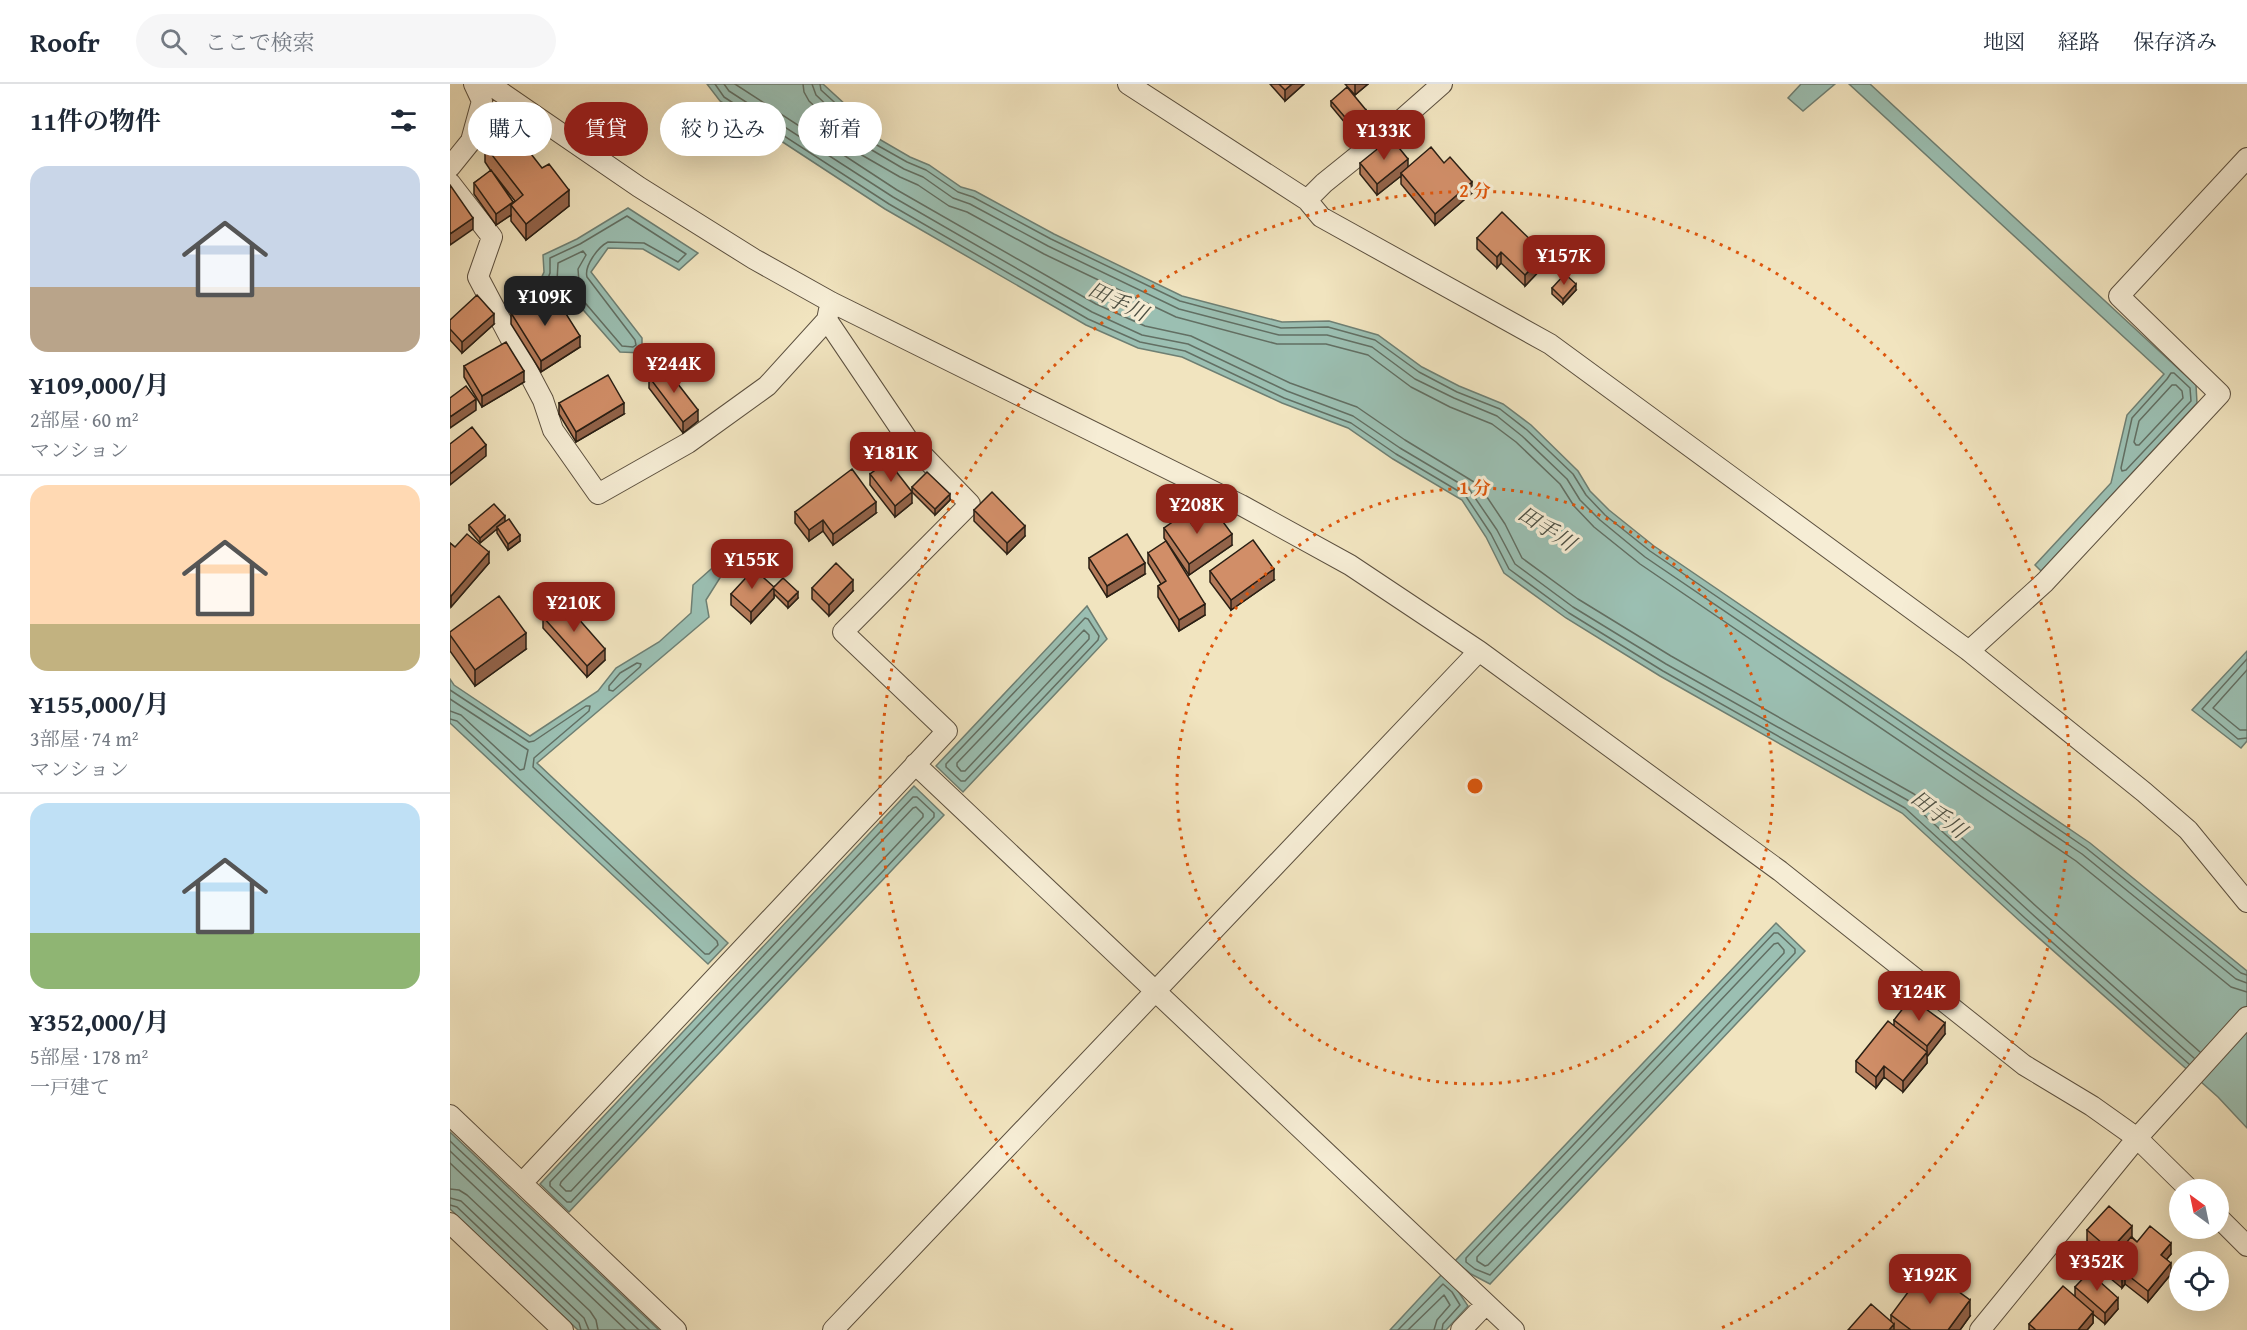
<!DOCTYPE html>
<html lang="ja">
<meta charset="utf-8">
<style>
:root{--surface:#fff;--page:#f6f6f7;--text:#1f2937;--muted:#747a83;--line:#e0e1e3;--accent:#8f2418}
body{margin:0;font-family:"Gentium Book Plus","Noto Serif JP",serif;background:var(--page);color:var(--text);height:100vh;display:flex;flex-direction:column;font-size:22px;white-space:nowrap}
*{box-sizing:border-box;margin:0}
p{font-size:20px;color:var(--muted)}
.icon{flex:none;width:33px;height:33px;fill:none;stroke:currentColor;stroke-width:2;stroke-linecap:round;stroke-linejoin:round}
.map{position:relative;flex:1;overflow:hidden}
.side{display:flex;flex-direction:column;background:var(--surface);width:450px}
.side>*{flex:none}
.hud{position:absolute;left:18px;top:18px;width:570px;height:54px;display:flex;gap:12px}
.needle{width:39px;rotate:327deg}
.controls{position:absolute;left:1719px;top:1095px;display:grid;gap:12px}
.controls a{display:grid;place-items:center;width:60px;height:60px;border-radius:50%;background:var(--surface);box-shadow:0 6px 24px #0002;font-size:30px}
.price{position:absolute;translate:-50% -51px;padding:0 14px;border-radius:12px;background:var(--accent);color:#fff;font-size:20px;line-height:39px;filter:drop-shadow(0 2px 3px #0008)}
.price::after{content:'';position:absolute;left:50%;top:36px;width:18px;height:14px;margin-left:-9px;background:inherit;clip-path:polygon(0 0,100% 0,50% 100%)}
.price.current{background:#222;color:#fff}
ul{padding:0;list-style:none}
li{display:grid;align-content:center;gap:12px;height:318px;padding:0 30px}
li+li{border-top:2px solid var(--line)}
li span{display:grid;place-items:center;height:186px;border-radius:18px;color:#555}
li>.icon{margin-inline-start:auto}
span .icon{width:108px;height:108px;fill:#fffc;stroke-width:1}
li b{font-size:26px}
h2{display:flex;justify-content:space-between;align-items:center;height:72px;padding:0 30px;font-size:26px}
.chip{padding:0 21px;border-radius:27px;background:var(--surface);box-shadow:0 6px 24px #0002;font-size:21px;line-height:54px}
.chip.current{background:var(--accent);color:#fff}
header{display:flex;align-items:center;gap:36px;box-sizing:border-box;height:84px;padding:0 30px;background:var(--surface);border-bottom:2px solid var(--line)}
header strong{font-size:28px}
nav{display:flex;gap:33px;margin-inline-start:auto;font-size:21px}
.search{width:420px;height:54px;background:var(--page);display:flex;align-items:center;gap:15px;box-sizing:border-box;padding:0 21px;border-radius:33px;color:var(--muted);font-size:22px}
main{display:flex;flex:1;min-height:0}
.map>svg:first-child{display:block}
</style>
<header>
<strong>Roofr</strong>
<div class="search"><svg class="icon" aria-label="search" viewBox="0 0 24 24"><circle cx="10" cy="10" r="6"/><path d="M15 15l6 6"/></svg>ここで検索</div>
<nav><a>地図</a><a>経路</a><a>保存済み</a></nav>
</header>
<main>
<section class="side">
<h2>11件の物件<svg class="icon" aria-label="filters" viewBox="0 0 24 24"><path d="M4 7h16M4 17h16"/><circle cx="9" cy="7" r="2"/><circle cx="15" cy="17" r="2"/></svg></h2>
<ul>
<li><span style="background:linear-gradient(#c9d6e8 65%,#b9a48a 0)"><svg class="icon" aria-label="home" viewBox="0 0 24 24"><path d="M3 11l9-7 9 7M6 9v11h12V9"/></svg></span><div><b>¥109,000/月</b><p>2部屋 · 60 m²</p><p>マンション</p></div></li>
<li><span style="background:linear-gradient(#ffd9b3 75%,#c2b280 0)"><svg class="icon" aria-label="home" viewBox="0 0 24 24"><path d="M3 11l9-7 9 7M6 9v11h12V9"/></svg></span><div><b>¥155,000/月</b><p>3部屋 · 74 m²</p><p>マンション</p></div></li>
<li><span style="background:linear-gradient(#bfe0f5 70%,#8fb573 0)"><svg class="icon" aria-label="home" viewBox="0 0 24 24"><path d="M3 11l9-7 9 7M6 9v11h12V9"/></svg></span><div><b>¥352,000/月</b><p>5部屋 · 178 m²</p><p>一戸建て</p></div></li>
</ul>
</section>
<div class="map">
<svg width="1797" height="1246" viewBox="0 0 1797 1246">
<rect width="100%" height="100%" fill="#f1e4bf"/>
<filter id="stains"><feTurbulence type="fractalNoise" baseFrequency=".00333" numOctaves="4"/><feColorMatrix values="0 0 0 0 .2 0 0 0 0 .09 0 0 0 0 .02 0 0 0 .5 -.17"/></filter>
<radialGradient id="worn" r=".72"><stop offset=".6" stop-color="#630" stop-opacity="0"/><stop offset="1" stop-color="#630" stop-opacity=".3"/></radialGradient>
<path fill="#9bbfb2" stroke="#6e7f73" stroke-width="1.5" d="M 257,0 L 373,0 L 409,33 L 422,51 L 460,73 L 479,81 L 511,103 L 525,107 L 604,150 L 732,212 L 832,238 L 879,237 L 928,251 L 972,283 L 1009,302 L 1053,320 L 1081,341 L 1128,387 L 1140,407 L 1159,426 L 1204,462 L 1640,759 L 1797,887 L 1797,1044 L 1768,1013 L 1572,839 L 1452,729 L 1210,592 L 1116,534 L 1054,489 L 1036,453 L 1012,416 L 943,375 L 898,344 L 832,319 L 732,273 L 688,264 L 636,241 L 435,125 L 270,17 Z
M 1351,0 L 1385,0 L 1353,27 L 1338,14 Z
M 1399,0 L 1420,0 L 1746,301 L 1747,319 L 1591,487 L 1585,481 L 1661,399 L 1677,331 L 1714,290 Z
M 178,124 L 248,169 L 229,186 L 193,165 L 158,164 L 141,188 L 192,254 L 192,269 L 170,268 L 121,212 L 84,210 L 94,188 L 93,171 L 127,155 Z
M 303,461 L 301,469 L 273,489 L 256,516 L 259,533 L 87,679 L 278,859 L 258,880 L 0,639 L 0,595 L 4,601 L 80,652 L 148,607 L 166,584 L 209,558 L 241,529 L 243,501 L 286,463 Z
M 637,522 L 657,555 L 513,708 L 486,682 Z
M 1797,567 L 1797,657 L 1791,664 L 1742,626 Z
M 464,702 L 494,731 L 119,1128 L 90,1100 Z
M 1326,839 L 1355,867 L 1040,1200 L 1021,1190 L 1005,1177 Z
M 0,1048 L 209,1246 L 128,1246 L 0,1125 Z
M 992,1190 L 1006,1204 L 1018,1222 L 996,1246 L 940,1246 Z"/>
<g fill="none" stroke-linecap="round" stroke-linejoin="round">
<path stroke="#626f63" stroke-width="1.5" d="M 265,0 L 274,13 L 439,120 L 638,235 L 690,258 L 735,267 L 834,314 L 901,339 L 946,370 L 1015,411 L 1041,450 L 1059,485 L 1119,529 L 1213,587 L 1455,724 L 1576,835 L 1739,980
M 274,0 L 279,7 L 443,113 L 642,228 L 692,251 L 738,260 L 837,307 L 903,332 L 950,364 L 1019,405 L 1047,446 L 1065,480 L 1123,523 L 1216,580 L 1459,717 L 1581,829 L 1744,974
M 285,0 L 447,106 L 646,220 L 695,242 L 741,252 L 840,299 L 907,323 L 955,356 L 1024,398 L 1031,404 L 1055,440 L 1072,474 L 1128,515 L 1221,572 L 1464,710 L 1587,823 L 1750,968
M 353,0 L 354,8 L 359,17 L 392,48 L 410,70 L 450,93 L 468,101 L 499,122 L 517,128 L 594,170 L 726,233 L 827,260 L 876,260 L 918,271 L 961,303 L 1000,323 L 1042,340 L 1066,358 L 1110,400 L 1124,422 L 1144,443 L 1190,480 L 1626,777 L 1781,903 L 1797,908
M 362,0 L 366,11 L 399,42 L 415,62 L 454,85 L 473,93 L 503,114 L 520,120 L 598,162 L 729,225 L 829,251 L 877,251 L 922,263 L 965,295 L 1004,314 L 1047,332 L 1072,352 L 1117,395 L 1130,416 L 1150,436 L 1195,473 L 1632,770 L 1786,895 L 1797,899
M 370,0 L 371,6 L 405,37 L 418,56 L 457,78 L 476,86 L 508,108 L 523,113 L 601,155 L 730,217 L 831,244 L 878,243 L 925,256 L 969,288 L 1007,308 L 1050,325 L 1077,346 L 1123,390 L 1136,411 L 1155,431 L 1200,467 L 1636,764 L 1791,889 L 1797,891
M 177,132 L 236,170 L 228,178 L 194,159 L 158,158 C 148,163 134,182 137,193 L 185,256 L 186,261 L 183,263 L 172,262 L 125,207 L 97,205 L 95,202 L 100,189 L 100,174 L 130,160 Z
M 133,167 L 136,171 L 128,185 L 129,198 L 107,197 L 108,179 Z
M 1721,289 L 1724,289 L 1740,304 L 1741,317 L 1676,386 L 1672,387 L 1671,384 L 1682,334 L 1717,295 Z
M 1722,301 L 1726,301 L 1732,307 L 1733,314 L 1689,361 L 1686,361 L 1684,358 L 1689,337 Z
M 635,534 L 638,535 L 649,552 L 648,556 L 515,697 L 511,697 L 496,683 L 496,680 Z
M 634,546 L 639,551 L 639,555 L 515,687 L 511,687 L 507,682 L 507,679 Z
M 1797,575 L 1752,625 L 1788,655 L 1797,654
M 187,579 L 191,580 L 190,583 L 163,607 L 159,606 L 159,602 L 170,589 Z
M 1797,586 L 1763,624 L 1790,646 L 1797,646
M 0,606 L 79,658 L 84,657 L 136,622 L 140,622 L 139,627 L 84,674 L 83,683 L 267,857 L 268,861 L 259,870 L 255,870 L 7,637 L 0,635
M 0,615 L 78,666 L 74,685 L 70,686 L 11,631 L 0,627
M 463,713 L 467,713 L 484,729 L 484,733 L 121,1118 L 117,1118 L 100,1102 L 100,1098 Z
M 466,723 L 473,730 L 473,733 L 121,1107 L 116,1107 L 110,1101 L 111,1098 L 463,724 Z
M 1324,849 L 1328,849 L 1345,865 L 1345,869 L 1040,1191 L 1025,1185 L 1016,1178 L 1016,1174 Z
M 1328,859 L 1334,866 L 1334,869 L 1038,1181 L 1035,1182 L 1027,1177 L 1027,1173 L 1324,860 Z
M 0,1057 L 200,1246
M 0,1067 L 189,1246
M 0,1079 L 176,1246
M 0,1105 L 9,1106 L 17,1111 L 140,1227 L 146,1236 L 148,1246
M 0,1114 L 11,1117 L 134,1234 L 139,1246
M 0,1121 L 7,1123 L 129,1239 L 131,1246
M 948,1246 L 993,1200 L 1002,1208 L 1010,1221 L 993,1240 L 992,1246
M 958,1246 L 994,1211 L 1000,1221 L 987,1236 L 984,1246"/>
<g stroke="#5c503f" stroke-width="22">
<path id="minor" d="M 39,0 L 189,103 L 304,175 L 381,218 L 791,421 L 900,481 L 1029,567 L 1330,787 L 1574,981 L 1642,1022 L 1687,1054 L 1740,1106
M 678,0 L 857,116 L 871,133 L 1100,260 L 1519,567 L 1694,708 L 1738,746 L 1797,818
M 0,83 L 21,57 L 32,17 L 24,0
M 0,99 L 42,153 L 28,193 L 93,316 L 103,346 L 148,410 L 238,359 L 317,302 L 377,236 L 379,226
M 857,116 L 874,99 L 941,45 L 992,0
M 1519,567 L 1595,498 L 1770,310 L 1669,212 L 1797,74
M 465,680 L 1064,1246
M 0,1031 L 226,1246
M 72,1099 L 497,647 L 393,548 L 520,420 L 458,356 L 377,236
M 1768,1133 L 1797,1162
M 0,1139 L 113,1246
M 383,1246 L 1029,567
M 1011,1246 L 1036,1220
M 1530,1246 L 1687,1054 L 1797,933"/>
</g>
<use href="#minor" stroke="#f6edd5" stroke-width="20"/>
</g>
<path fill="#b47a59" stroke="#2a1f14" stroke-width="1.5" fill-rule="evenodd" d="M 820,0 L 854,0 L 835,17 Z
M 895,0 L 918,0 L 905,11 Z
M 881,17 L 916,31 L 900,45 L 881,22 Z
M 35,62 L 119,122 L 76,156 L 61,137 L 61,131 L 46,141 L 24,110 L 24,99 L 41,87 L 35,78 ZM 44,90 L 65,117 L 63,118 Z
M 910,79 L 958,83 L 994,79 L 1022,109 L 985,141 L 951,100 L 951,92 L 927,111 L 910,90 Z
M 1027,154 L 1095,181 L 1075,202 L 1051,179 L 1047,184 L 1027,165 Z
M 1102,204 L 1126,206 L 1113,220 L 1102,210 Z
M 61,229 L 130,263 L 91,288 L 61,240 Z
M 0,236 L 44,240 L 12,269 L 0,256 Z
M 14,282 L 74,298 L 32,323 L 14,293 Z
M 199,293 L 248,337 L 233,349 L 199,304 Z
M 109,319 L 174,330 L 126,358 L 109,330 Z
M 420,390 L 462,419 L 445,433 L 420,401 Z
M 462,403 L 500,416 L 485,431 L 462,408 Z
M 524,426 L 575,452 L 557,470 L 524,437 Z
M 345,428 L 426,429 L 383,461 L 373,447 L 359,457 L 345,439 Z
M 55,437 L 70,457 L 58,466 L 47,449 L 47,445 L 30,459 L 19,446 L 19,441 Z
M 743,442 L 782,461 L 739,491 L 714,454 L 714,444 Z
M 0,459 L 5,463 L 39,479 L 1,523 L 0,522 Z
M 698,469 L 755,531 L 729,547 L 708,513 L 708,502 L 711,500 L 698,479 Z
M 639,474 L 695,490 L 657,513 L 639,484 Z
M 760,487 L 824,496 L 781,526 L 760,498 Z
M 324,503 L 348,514 L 338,524 L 324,510 L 324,514 L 301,539 L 281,521 L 281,510 Z
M 362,504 L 403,507 L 379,532 L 362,515 Z
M 93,533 L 155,576 L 137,593 L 93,544 Z
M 0,548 L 76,565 L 25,602 L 0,567 Z
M 1444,936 L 1495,950 L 1477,972 L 1477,979 L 1453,1008 L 1434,993 L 1426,1004 L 1406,988 L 1406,977 L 1444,941 Z
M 1637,1146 L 1682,1153 L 1687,1158 L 1721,1170 L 1717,1175 L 1721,1190 L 1698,1218 L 1675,1200 L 1672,1204 L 1661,1195 L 1661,1184 L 1667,1177 L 1667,1170 L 1677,1158 L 1660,1177 L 1637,1157 Z
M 1625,1203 L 1668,1225 L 1655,1240 L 1643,1230 L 1643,1239 L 1637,1246 L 1579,1246 L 1579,1240 L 1625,1213 Z
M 1441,1231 L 1520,1232 L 1510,1246 L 1398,1246 L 1441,1237 Z"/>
<path fill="#926349" stroke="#2a1f14" stroke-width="1.5" d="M 842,0 L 854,0 L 835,17 L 835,6 Z
M 905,0 L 918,0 L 905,11 Z
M 916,26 L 916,31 L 900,45 L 900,39 Z
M 958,75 L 958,86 L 951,89 L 951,92 L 927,111 L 927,100 Z
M 1022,98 L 1022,109 L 985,141 L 985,130 Z
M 119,106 L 119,122 L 76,156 L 76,140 Z
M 63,118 L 61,121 L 61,131 L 46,141 L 46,130 Z
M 23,134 L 23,145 L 0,161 L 0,150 Z
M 1051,168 L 1051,179 L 1047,184 L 1047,173 Z
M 1095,170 L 1095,181 L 1075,202 L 1075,191 Z
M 1126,200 L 1126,206 L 1113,220 L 1113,215 Z
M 44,230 L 44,240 L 12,269 L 12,258 Z
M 130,252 L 130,263 L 91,288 L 91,277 Z
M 74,287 L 74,298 L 32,323 L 32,312 Z
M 26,315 L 26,326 L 0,344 L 0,333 Z
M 174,319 L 174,330 L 126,358 L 126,348 Z
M 248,326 L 248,337 L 233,349 L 233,338 Z
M 36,361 L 36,372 L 0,401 L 0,390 Z
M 462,408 L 462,419 L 445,433 L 445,422 Z
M 500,410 L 500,416 L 485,431 L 485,425 Z
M 426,418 L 426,429 L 383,461 L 383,450 Z
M 55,432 L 55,438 L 47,443 L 47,445 L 30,459 L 30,454 Z
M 373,436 L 373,447 L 359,457 L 359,446 Z
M 575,442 L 575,452 L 557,470 L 557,459 Z
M 782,450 L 782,461 L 739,491 L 739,480 Z
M 70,451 L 70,457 L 58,466 L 58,460 Z
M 39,468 L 39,479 L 1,523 L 1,512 Z
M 695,479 L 695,490 L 657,513 L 657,502 Z
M 824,485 L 824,496 L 781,526 L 781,516 Z
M 403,496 L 403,507 L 379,532 L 379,521 Z
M 324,503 L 324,514 L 301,539 L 301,528 Z
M 348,508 L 348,514 L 338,524 L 338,518 Z
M 755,520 L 755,531 L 729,547 L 729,536 Z
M 76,549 L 76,565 L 25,602 L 25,586 Z
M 155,565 L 155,576 L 137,593 L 137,582 Z
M 1495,939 L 1495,950 L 1477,973 L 1477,962 Z
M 1477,968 L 1477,979 L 1453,1008 L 1453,997 Z
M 1434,982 L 1434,993 L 1426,1004 L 1426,993 Z
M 1682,1142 L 1682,1153 L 1660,1177 L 1660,1166 Z
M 1721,1159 L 1721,1170 L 1711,1182 L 1711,1171 Z
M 1721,1179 L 1721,1190 L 1698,1218 L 1698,1207 Z
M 1675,1189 L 1675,1200 L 1672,1204 L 1672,1193 Z
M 1668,1214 L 1668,1225 L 1655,1240 L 1655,1229 Z
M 1520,1216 L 1520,1232 L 1510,1246 L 1498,1246 Z
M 1643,1228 L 1643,1239 L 1637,1246 L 1628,1246 Z
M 1444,1240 L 1444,1246 L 1439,1246 Z"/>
<path fill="#d18e68" stroke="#2a1f14" stroke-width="1.5" d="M 829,0 L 842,0 L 835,6 Z
M 897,3 L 916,26 L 900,39 L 881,17 Z
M 60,43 L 92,84 L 99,80 L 119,106 L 76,140 L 61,121 L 73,111 L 35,62 Z
M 941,54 L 958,75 L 927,100 L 910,79 Z
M 981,63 L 994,79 L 1000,73 L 1022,98 L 985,130 L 951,89 Z
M 41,86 L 63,118 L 46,130 L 24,99 Z
M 0,101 L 23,134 L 0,150 Z
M 1052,128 L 1095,170 L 1075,191 L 1051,168 L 1047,173 L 1027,154 Z
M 1115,190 L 1126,200 L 1113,215 L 1102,204 Z
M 27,211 L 44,230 L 12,258 L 0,245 L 0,236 Z
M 87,212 L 95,225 L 108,217 L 130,252 L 91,277 L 61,229 Z
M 56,258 L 74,287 L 32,312 L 14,282 Z
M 214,282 L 248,326 L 233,338 L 199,293 Z
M 158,291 L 174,319 L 126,348 L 109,319 Z
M 16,302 L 26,315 L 0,333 L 0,314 Z
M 22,343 L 36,361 L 0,390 L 0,360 Z
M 438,377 L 462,408 L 445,422 L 420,390 Z
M 402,385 L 426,418 L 383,450 L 373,436 L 359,446 L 345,428 Z
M 477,388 L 500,410 L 485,425 L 462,403 Z
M 542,408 L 575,442 L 557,459 L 524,426 Z
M 44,420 L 55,432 L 30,454 L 19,441 Z
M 765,427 L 782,450 L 739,480 L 714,444 L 734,430 L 743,442 Z
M 59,435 L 70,451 L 58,460 L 47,443 Z
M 17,450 L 39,468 L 1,512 L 0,511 L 0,459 L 5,463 Z
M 677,450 L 695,479 L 657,502 L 639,474 Z
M 803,456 L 824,485 L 781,516 L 760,487 Z
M 716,457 L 755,520 L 729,536 L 708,502 L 716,497 L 698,469 Z
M 386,479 L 403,496 L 379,521 L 362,504 Z
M 304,485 L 324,503 L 301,528 L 281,510 Z
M 333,494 L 348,508 L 338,518 L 323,504 Z
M 49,512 L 76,549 L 25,586 L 0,551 L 0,548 Z
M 112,516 L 155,565 L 137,582 L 93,533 Z
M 1461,914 L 1495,939 L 1477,962 L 1444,936 Z
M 1438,937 L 1477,968 L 1453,997 L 1434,982 L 1426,993 L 1406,977 Z
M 1659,1122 L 1682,1142 L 1660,1166 L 1637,1146 Z
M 1700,1142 L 1721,1159 L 1711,1171 L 1721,1179 L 1698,1207 L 1675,1189 L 1672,1193 L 1661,1184 L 1670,1173 L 1667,1170 L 1681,1153 L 1687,1158 Z
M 1476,1184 L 1520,1216 L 1498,1246 L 1461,1246 L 1441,1231 Z
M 1639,1188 L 1668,1214 L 1655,1229 L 1625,1203 Z
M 1613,1202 L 1643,1228 L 1628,1246 L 1586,1246 L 1579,1240 Z
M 1421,1220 L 1444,1240 L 1439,1246 L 1398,1246 Z"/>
<g fill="none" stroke="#de560c" stroke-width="3" stroke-dasharray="3 6">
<circle cx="1025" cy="702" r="298"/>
<path d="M783 1246A595 595 0 1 1 1267 1246"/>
</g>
<g text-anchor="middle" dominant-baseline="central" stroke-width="6" stroke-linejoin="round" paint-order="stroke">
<g font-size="21" font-style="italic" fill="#4c4f43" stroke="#f6edd5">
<text transform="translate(668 217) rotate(26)">田手川</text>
<text transform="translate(1097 444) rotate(33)">田手川</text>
<text transform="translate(1489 730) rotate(38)">田手川</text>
</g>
</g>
<circle cx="1025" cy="702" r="9" fill="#de560c" stroke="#f6edd5" stroke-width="3"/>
<g font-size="18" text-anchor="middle" font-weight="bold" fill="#de560c" stroke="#f6edd5" stroke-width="6" stroke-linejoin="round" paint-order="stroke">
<text x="1025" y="113">2 分</text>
<text x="1025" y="410">1 分</text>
</g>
<rect width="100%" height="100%" filter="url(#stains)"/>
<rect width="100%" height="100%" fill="url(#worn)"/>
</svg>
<div class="controls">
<a><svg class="needle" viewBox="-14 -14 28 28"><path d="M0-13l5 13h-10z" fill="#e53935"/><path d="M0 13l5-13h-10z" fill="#747a83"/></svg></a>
<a><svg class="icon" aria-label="locate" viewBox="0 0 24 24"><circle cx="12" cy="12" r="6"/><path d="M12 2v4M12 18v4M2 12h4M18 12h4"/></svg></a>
</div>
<b class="price" style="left:934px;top:77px">¥133K</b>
<b class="price" style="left:1114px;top:202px">¥157K</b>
<b class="price current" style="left:95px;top:243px">¥109K</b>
<b class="price" style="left:224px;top:310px">¥244K</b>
<b class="price" style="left:441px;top:399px">¥181K</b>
<b class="price" style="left:747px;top:451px">¥208K</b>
<b class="price" style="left:302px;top:506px">¥155K</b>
<b class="price" style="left:124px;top:549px">¥210K</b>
<b class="price" style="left:1469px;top:938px">¥124K</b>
<b class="price" style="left:1647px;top:1208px">¥352K</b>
<b class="price" style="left:1480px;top:1221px">¥192K</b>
<div class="hud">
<a class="chip">購入</a>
<a class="chip current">賃貸</a>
<a class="chip">絞り込み</a>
<a class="chip">新着</a>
</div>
</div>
</main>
